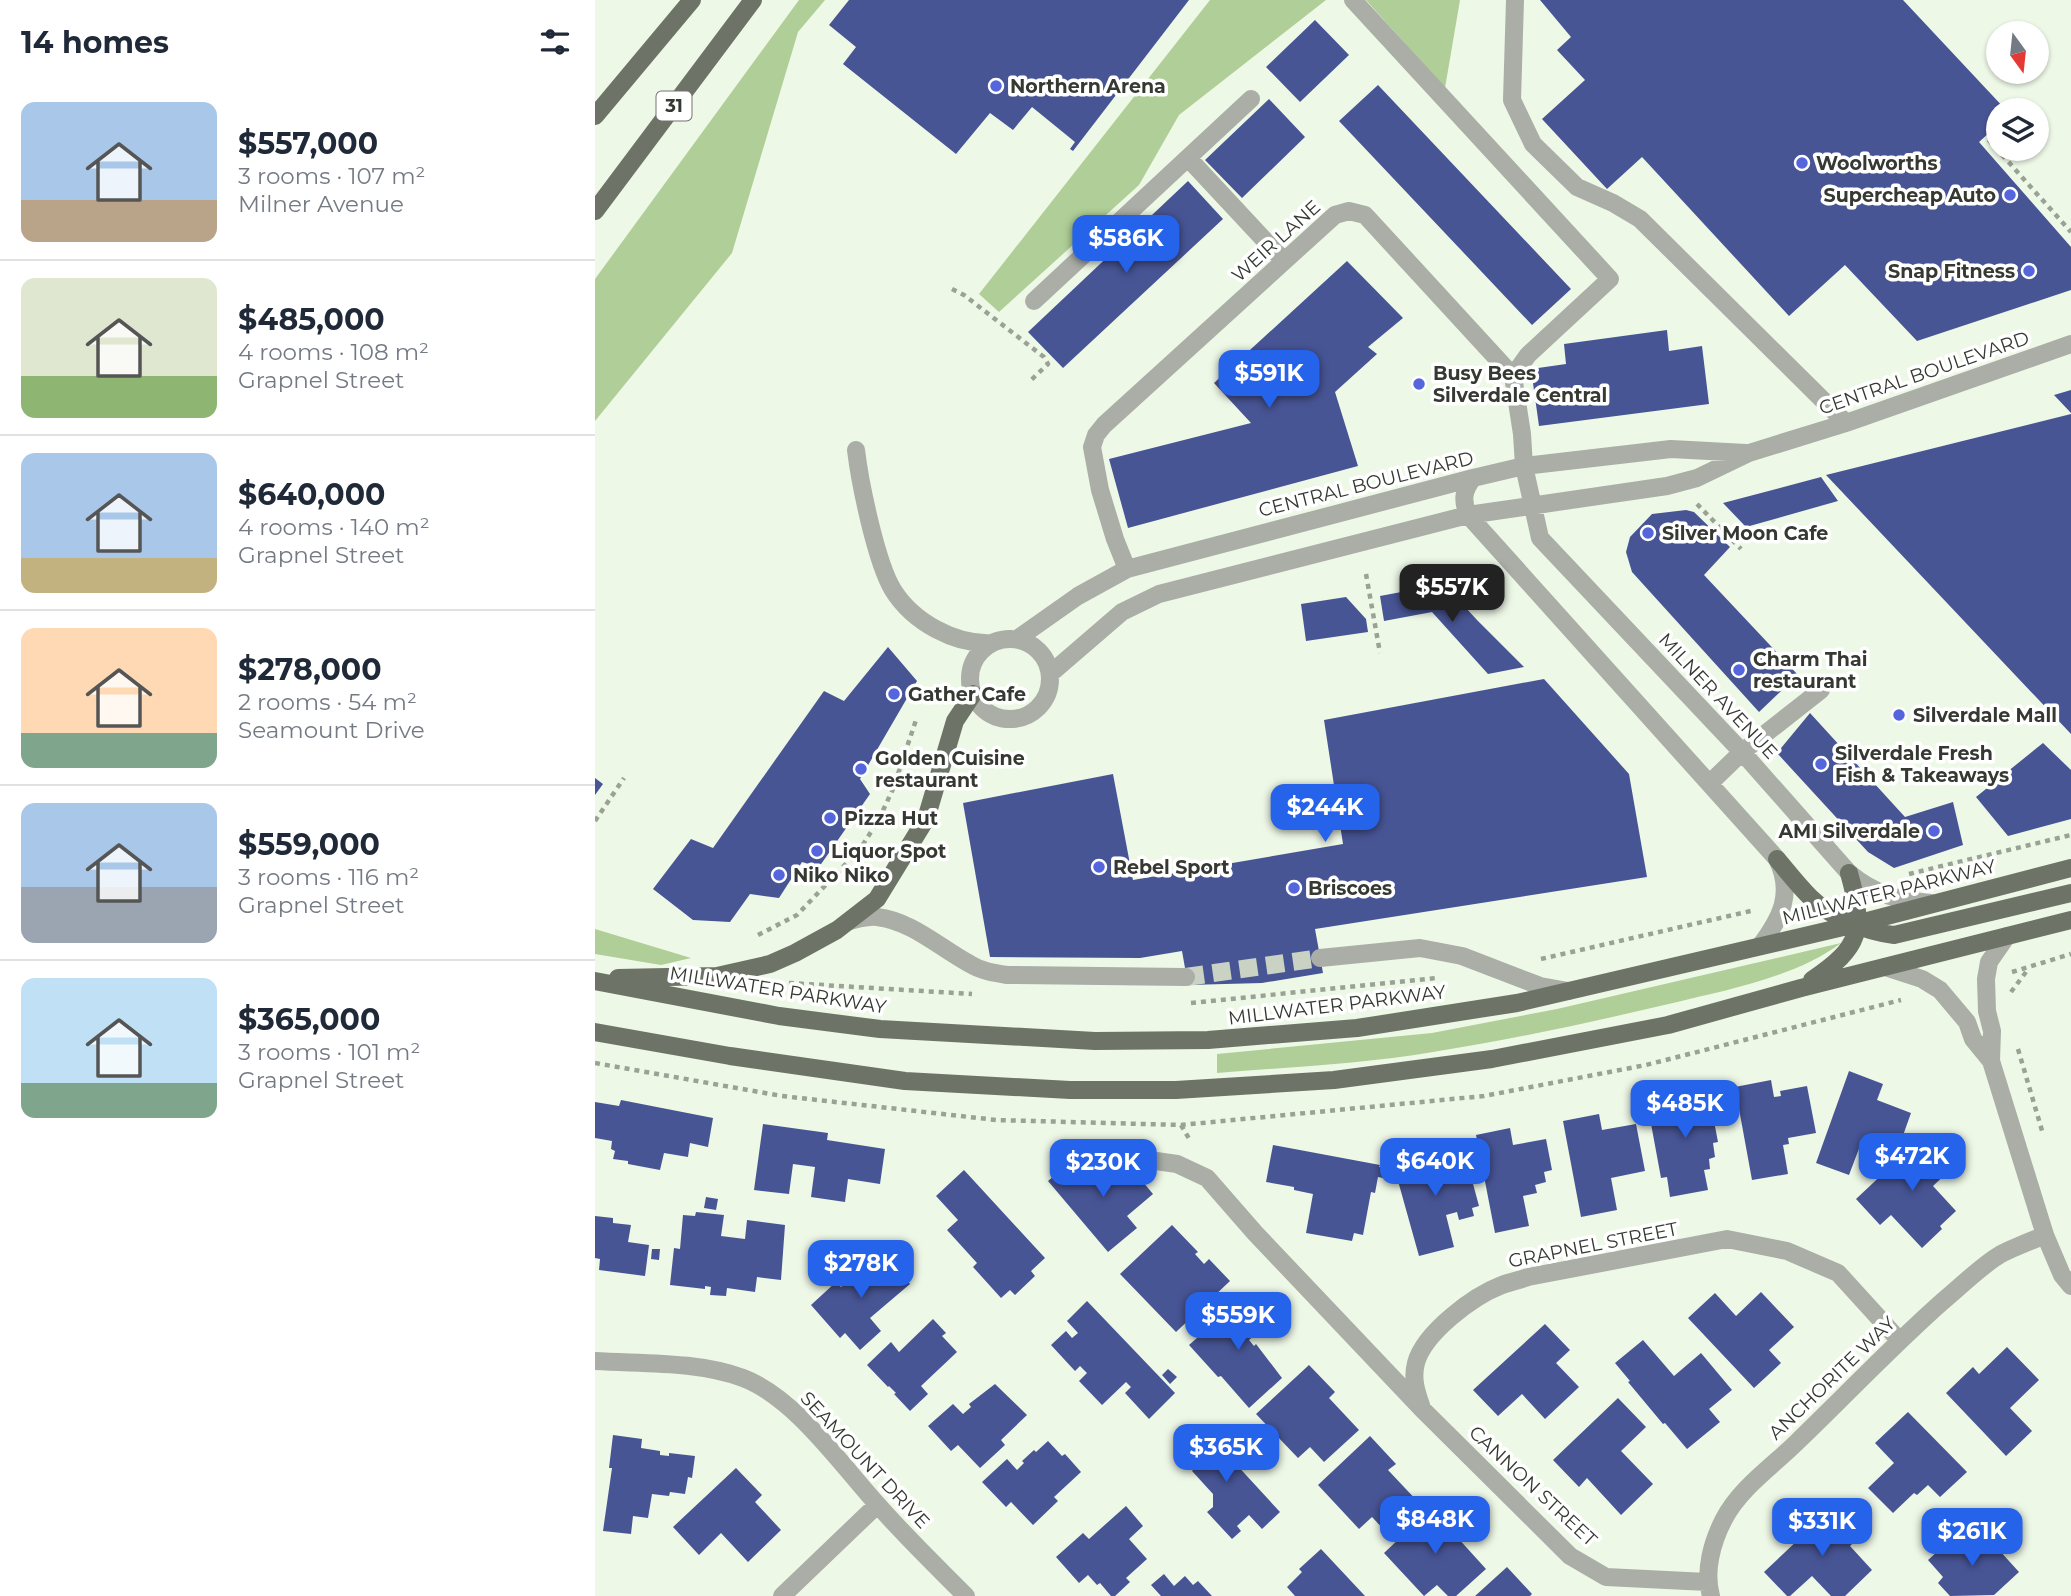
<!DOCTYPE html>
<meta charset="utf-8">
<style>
:root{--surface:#fff;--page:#f2f2f3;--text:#1f2937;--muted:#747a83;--line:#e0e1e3;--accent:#2563eb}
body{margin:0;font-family:Montserrat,sans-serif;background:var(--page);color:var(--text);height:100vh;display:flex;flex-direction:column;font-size:26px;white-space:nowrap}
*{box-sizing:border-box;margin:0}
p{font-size:23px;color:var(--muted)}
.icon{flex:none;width:38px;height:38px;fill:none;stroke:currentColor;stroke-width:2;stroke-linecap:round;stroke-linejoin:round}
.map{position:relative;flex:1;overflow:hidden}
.side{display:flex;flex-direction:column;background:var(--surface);width:595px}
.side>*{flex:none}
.needle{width:46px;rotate:165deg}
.controls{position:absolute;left:1391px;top:21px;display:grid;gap:14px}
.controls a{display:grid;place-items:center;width:63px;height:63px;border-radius:50%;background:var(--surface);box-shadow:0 2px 5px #0004;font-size:35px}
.price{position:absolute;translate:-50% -60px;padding:0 16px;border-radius:14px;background:var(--accent);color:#fff;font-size:23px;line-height:46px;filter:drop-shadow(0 2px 4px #0008)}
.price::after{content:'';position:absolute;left:50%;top:42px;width:21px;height:16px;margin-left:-10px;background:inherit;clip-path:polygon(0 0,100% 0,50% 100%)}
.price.active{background:#222;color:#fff}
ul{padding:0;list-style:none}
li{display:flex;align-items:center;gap:21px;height:175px;padding:0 21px}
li+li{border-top:2px solid var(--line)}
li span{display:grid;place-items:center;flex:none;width:196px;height:140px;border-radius:14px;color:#555}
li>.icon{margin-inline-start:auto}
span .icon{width:84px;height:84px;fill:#fffc;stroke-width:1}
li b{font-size:30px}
h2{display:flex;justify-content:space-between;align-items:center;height:84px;padding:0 21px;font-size:30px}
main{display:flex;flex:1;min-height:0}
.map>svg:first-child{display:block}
</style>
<main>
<section class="side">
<h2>14 homes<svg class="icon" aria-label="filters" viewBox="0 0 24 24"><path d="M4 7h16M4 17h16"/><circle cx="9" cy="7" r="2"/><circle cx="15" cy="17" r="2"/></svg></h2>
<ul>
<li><span style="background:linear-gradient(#a9c7e8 70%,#b9a48a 0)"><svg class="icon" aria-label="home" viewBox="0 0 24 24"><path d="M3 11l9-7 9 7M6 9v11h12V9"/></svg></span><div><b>$557,000</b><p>3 rooms · 107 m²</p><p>Milner Avenue</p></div></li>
<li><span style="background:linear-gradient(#dfe7d0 70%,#8fb573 0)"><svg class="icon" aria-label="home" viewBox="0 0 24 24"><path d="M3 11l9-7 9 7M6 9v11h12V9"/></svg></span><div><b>$485,000</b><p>4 rooms · 108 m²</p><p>Grapnel Street</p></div></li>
<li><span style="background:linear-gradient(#a9c7e8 75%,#c2b280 0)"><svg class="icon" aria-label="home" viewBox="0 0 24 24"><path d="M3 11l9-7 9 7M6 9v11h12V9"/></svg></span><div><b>$640,000</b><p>4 rooms · 140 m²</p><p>Grapnel Street</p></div></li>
<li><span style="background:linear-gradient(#ffd9b3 75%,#7fa58c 0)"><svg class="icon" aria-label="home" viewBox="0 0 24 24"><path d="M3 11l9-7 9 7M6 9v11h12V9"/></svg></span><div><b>$278,000</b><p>2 rooms · 54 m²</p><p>Seamount Drive</p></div></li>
<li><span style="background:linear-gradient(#a9c7e8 60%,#9aa5b1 0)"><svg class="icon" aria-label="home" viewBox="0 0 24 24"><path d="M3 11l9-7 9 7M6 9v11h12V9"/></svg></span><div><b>$559,000</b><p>3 rooms · 116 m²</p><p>Grapnel Street</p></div></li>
<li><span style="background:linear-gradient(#bfe0f5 75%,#7fa58c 0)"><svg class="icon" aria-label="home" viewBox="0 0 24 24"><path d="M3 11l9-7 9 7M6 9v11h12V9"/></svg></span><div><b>$365,000</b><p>3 rooms · 101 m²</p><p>Grapnel Street</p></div></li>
</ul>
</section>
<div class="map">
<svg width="1476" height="1596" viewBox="0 0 1476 1596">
<rect width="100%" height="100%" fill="#eef8e7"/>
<path fill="#b0ce97" d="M 204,0 L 230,0 L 203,32 L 137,253 L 0,421 L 0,279 Z
M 615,0 L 731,0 L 584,115 L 544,185 L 404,312 L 384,294 Z
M 771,0 L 865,0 L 850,88 Z
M 0,929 L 96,958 L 66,965 L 0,954 Z
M 1246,943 C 1201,977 1132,990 1078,1003 C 998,1022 919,1039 838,1052 C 767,1064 694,1067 622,1073 L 622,1054 L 837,1033 L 962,1009 Z"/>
<path fill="#485595" d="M 254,0 L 594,0 L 478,151 L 475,149 L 480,142 L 437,107 L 418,130 L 395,113 L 361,154 L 248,64 L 261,47 L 234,25 Z
M 945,0 L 1308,0 L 1411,110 L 1404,110 L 1404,124 L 1384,142 L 1476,247 L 1476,290 L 1322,341 L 1250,265 L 1194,316 L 1047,157 L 1012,189 L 947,119 L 990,80 L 962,50 L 976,37 Z
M 720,20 L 754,55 L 705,102 L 671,67 Z
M 783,85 L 976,289 L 937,325 L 744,121 Z
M 674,99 L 710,137 L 647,198 L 610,160 Z
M 593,181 L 628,219 L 468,368 L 433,332 Z
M 752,261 L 808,318 L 773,347 L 782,354 L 740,392 L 763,466 L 533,528 L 514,459 L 656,423 L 619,383 Z
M 1072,330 L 1074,351 L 1107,346 L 1114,404 L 944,426 L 936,369 L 971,364 L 969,344 Z
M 1476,390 L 1476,413 L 1459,395 Z
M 1476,414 L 1476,734 L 1231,475 Z
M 1226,477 L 1243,501 L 1151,527 L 1128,503 Z
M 1091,510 L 1099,512 L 1135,547 L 1109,575 L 1203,675 L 1164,712 L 1037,572 L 1031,552 L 1035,537 L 1057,514 Z
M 849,584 L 882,620 L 929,667 L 893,674 L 837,612 L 789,621 L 785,596 Z
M 751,597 L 771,619 L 773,632 L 711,641 L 706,604 Z
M 293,647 L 322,681 L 265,779 L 275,794 L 224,867 L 207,862 L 184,898 L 155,894 L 135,922 L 98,920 L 58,889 L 96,839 L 118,848 L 229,691 L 249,701 Z
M 949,679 L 1034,774 L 1052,877 L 720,929 L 728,973 L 667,983 L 593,985 L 587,951 L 545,958 L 395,957 L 368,803 L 518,774 L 538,880 L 748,844 L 729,720 Z
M 1215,713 L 1310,817 L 1358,802 L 1368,845 L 1299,868 L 1273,852 L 1182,753 Z
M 1448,743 L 1476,770 L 1476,819 L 1413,836 L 1381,797 Z
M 0,778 L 8,784 L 0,795 Z
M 1254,1071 L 1288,1084 L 1282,1100 L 1316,1113 L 1305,1144 L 1298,1141 L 1293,1156 L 1265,1146 L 1254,1175 L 1221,1163 Z
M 1176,1080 L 1179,1097 L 1186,1096 L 1185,1091 L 1212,1086 L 1221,1133 L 1193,1138 L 1194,1144 L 1188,1145 L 1193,1174 L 1157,1180 L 1140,1087 Z
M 1117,1090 L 1123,1120 L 1119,1121 L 1123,1142 L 1118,1143 L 1120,1157 L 1114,1159 L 1115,1169 L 1109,1170 L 1113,1190 L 1075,1197 L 1072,1177 L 1066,1178 L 1052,1102 Z
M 26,1100 L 118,1118 L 113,1147 L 95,1143 L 93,1157 L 69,1153 L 65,1170 L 33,1164 L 33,1161 L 18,1159 L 20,1151 L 16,1149 L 17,1141 L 0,1138 L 0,1102 L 24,1106 Z
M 1004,1114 L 1007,1130 L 1041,1124 L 1050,1171 L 1016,1178 L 1022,1210 L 986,1217 L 968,1121 Z
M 168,1124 L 233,1133 L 232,1140 L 290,1149 L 285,1184 L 253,1179 L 250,1202 L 216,1197 L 220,1167 L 198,1164 L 194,1194 L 159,1190 Z
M 915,1128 L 918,1145 L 951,1139 L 957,1170 L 949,1172 L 951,1182 L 940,1185 L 942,1193 L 928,1196 L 934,1226 L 900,1233 L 881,1135 Z
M 1329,1135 L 1358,1167 L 1338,1186 L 1361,1211 L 1345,1226 L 1347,1229 L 1327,1248 L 1296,1215 L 1285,1225 L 1261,1199 Z
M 678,1145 L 785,1165 L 784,1167 L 790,1168 L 788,1178 L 783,1177 L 780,1193 L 776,1192 L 768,1235 L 759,1233 L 757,1241 L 711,1233 L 718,1194 L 699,1190 L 699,1187 L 671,1182 Z
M 834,1153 L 836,1163 L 870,1154 L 884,1206 L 877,1208 L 879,1216 L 864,1220 L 862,1212 L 851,1215 L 859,1247 L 824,1256 L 798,1163 Z
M 482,1157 L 501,1179 L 528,1158 L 558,1194 L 532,1216 L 542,1228 L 513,1252 L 453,1181 Z
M 369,1170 L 450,1258 L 436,1271 L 440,1276 L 420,1295 L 415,1290 L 406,1298 L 378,1267 L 382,1263 L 352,1230 L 363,1220 L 341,1196 Z
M 111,1197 L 123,1199 L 121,1210 L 109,1208 Z
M 101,1212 L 129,1215 L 126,1236 L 150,1239 L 152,1220 L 190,1225 L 186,1280 L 162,1277 L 160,1292 L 132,1288 L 131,1296 L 115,1295 L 116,1287 L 110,1286 L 110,1289 L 75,1285 L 79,1248 L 85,1249 L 88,1215 L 100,1216 Z
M 0,1216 L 18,1218 L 18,1223 L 36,1225 L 33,1242 L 54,1245 L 50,1276 L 4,1270 L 5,1259 L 0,1258 Z
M 577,1225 L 603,1252 L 600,1254 L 609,1264 L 614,1259 L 635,1281 L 581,1332 L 525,1274 Z
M 57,1249 L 65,1249 L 64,1260 L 56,1259 Z
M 288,1250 L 315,1284 L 275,1318 L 286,1331 L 265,1350 L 250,1333 L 245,1338 L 216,1305 L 241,1282 L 246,1287 Z
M 1166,1292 L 1199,1327 L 1174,1350 L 1186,1363 L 1159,1388 L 1093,1318 L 1120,1293 L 1141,1316 Z
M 651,1295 L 675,1322 L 654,1340 L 659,1346 L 661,1344 L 687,1378 L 654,1408 L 626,1376 L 623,1377 L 594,1345 Z
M 492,1301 L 580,1393 L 554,1419 L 530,1393 L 536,1387 L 531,1382 L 507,1405 L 484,1381 L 492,1373 L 485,1366 L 480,1371 L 456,1345 L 471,1331 L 477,1338 L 483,1333 L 472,1321 Z
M 338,1319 L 351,1333 L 347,1336 L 362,1352 L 326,1386 L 333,1394 L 315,1411 L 299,1394 L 301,1393 L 294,1386 L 293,1387 L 272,1365 L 296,1342 L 304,1352 Z
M 950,1324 L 975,1350 L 961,1363 L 984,1387 L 950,1419 L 927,1394 L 903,1416 L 878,1390 Z
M 1048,1340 L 1079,1376 L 1106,1353 L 1137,1390 L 1114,1409 L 1125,1422 L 1092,1449 L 1070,1423 L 1068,1424 L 1033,1382 L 1035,1381 L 1020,1363 Z
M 1412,1347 L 1444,1380 L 1415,1408 L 1437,1431 L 1411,1456 L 1351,1393 L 1378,1367 L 1384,1374 Z
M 714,1365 L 740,1392 L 734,1398 L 764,1430 L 729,1462 L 715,1447 L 703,1458 L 661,1414 Z
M 573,1369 L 582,1377 L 575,1384 L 567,1375 Z
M 400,1384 L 432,1415 L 406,1440 L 410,1445 L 385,1468 L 363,1445 L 356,1451 L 333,1426 L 358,1404 L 368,1414 L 376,1407 L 374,1404 Z
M 1023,1398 L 1051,1427 L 1026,1451 L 1058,1484 L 1026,1515 L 992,1478 L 984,1487 L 958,1460 Z
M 1313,1412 L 1372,1472 L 1345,1497 L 1333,1485 L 1322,1495 L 1319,1493 L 1298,1513 L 1273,1488 L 1299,1463 L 1280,1443 Z
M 604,1424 L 685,1512 L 667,1529 L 654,1515 L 642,1526 L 646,1531 L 637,1539 L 612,1512 L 618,1507 L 618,1494 L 597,1471 L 601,1467 L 581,1445 Z
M 18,1435 L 47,1439 L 46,1448 L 65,1451 L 65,1455 L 74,1456 L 74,1453 L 100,1456 L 97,1478 L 93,1477 L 90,1494 L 75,1492 L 74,1496 L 57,1494 L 53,1518 L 38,1516 L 36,1534 L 8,1531 L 17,1468 L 14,1468 Z
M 775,1436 L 801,1464 L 793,1470 L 825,1504 L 793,1534 L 777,1517 L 764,1529 L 723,1485 Z
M 453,1441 L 467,1456 L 470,1454 L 486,1472 L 459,1497 L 463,1501 L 438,1525 L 416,1502 L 411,1507 L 387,1482 L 412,1459 L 422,1470 L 429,1463 L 427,1461 L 439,1450 L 441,1452 Z
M 141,1468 L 167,1495 L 160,1502 L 186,1530 L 153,1562 L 126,1533 L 104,1555 L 78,1527 Z
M 841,1504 L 867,1532 L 862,1537 L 891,1569 L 861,1596 L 853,1596 L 842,1585 L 829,1596 L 789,1553 Z
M 531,1506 L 548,1526 L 534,1539 L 552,1559 L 531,1578 L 535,1582 L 520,1596 L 516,1596 L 505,1583 L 502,1585 L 493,1575 L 484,1583 L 461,1557 L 488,1533 L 494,1539 Z
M 1239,1506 L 1267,1535 L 1255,1546 L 1277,1570 L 1250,1596 L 1236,1596 L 1217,1576 L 1195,1596 L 1192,1596 L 1169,1572 Z
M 1378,1530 L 1400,1553 L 1404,1550 L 1424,1572 L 1399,1595 L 1355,1596 L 1343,1583 L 1348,1577 L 1333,1560 L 1352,1543 L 1355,1546 L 1365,1536 L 1368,1540 Z
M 726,1549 L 770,1596 L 700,1596 L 692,1587 L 707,1572 L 704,1569 Z
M 912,1567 L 937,1594 L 935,1596 L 880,1596 Z
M 569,1574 L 579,1586 L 590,1576 L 598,1585 L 603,1581 L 617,1596 L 566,1596 L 556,1585 Z"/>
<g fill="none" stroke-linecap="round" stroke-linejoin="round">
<path stroke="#c9d2c3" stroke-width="18" stroke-dasharray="18 9" stroke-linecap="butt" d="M 591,977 L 725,958"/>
<path stroke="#9aa195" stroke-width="4.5" stroke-dasharray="5 5" stroke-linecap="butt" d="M 1404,125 L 1392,138 L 1476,232
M 357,289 L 369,295 L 449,357 L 453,364 L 435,381
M 1102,504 L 1146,549
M 771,574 L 785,653
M 0,821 L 29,778
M 1314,874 L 1476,835
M 163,935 L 202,915 L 265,849 L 283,821 L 298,789 L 321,720
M 946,959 L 1160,910
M 1417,972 L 1476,954
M 194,983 L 377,994
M 1416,992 L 1434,968
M 596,1003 L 841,978
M 1423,1049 L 1448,1134
M 0,1063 L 187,1096 L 401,1120 L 586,1125 L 889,1096 L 1051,1065 L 1306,1000
M 586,1125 L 596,1142"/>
<path stroke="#aaaea7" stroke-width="18" d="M 758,0 L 1015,279 L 933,355 L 918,376
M 920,0 L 917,100 L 938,144 L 982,187 L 1018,203 L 1045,219 L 1251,423
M 593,158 L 689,261
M 439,301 L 656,99
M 261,450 C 265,483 281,562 298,590 C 318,622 360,645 397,643
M 878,478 C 868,491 867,500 873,515 L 1182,859 C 1199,893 1186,918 1165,946
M 532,569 L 520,539 L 505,490 L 497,447 L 501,435 L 509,425 L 740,215 L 754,211 L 770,215 L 918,376 L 927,434 L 929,466 L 945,538 L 1147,752 L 1254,873 C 1279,894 1304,901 1336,903
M 422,639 L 483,596 L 532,569 L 878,478 L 929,466 L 1076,449 L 1151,453
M375 679a40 40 0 1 1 80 0a40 40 0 1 1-80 0Z
M 455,674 L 527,612 L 564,594 L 873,515 L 1072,486 L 1102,478 L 1154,453 L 1251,423 L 1476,344
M 1115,783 L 1147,752 L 1226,690
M 254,921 C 263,919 273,916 282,917 C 317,921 345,948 375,964 C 386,971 399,973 412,975 L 591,977
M 1412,936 L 1394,962 L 1391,979 L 1392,1011 L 1397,1031 L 1396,1061 L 1450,1235 L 1467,1275 L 1476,1286
M 725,958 L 825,948 L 867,956 L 945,986 L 973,991
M 1290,967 L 1327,979 L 1345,990 L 1372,1022 L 1378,1039 L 1396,1061
M 561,1161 L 582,1164 L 612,1178 L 660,1233 L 827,1409 L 975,1556 L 1011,1577 L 1112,1582
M 0,1361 C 48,1364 102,1361 148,1378 C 199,1397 245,1463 282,1504 C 310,1536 341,1566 371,1596
M 826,1405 C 821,1391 817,1378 821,1363 C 829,1333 878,1296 907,1285 C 915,1282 925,1280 933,1277 L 1132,1239 L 1192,1251 L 1243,1273 L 1304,1340
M 187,1596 L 282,1505
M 1116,1596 C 1109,1571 1117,1542 1129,1519 C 1145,1488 1178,1466 1202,1442 C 1251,1395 1297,1346 1348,1301 C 1365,1287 1387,1265 1406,1254 C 1420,1247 1436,1241 1450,1235"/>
<path stroke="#6d7467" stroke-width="18" d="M 0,116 L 97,0
M 0,211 L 158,0
M 1182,859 C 1193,872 1203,885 1215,897 C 1235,917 1271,932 1299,935 L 1476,893
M 23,978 L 122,976 L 175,964 L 200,953 L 242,930 L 282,899 L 331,819 L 360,721 L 378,694
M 1217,980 C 1266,947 1270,930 1254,873
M 0,981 L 184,1016 L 285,1029 L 500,1041 L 613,1040 L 762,1028 L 922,1003 L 1261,924 L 1476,868
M 0,1032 L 135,1056 L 310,1081 L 475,1090 L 581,1090 L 739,1080 L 897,1059 L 1073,1025 L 1206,988 L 1476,920"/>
</g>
<g fill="#5566dc" stroke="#fff" stroke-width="2.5">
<circle cx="401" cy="86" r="7"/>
<circle cx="1207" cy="163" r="7"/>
<circle cx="1415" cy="195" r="7"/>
<circle cx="1434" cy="271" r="7"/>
<circle cx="824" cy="384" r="7"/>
<circle cx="1053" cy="533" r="7"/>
<circle cx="1144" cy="670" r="7"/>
<circle cx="299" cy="694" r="7"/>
<circle cx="1304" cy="715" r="7"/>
<circle cx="1226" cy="764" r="7"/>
<circle cx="266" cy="769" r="7"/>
<circle cx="235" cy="818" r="7"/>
<circle cx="1339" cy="831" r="7"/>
<circle cx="222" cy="851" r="7"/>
<circle cx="504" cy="867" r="7"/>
<circle cx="184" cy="875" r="7"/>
<circle cx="699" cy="888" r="7"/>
</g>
<g text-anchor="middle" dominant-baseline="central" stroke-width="7" stroke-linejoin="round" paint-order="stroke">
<rect fill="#fff" stroke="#727470" stroke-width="2" x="61.5" y="91.5" width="35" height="29" rx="5"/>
<g font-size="18" font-weight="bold" fill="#353932">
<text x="79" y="106">31</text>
</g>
<g font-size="19" font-weight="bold" fill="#353932" stroke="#fff" text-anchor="start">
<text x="415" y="86">Northern Arena</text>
<text x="1221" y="163">Woolworths</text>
<text x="1401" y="195" text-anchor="end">Supercheap Auto</text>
<text x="1420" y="271" text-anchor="end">Snap Fitness</text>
<text x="838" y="373">Busy Bees<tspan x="838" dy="22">Silverdale Central</tspan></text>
<text x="1067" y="533">Silver Moon Cafe</text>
<text x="1158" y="659">Charm Thai<tspan x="1158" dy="22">restaurant</tspan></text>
<text x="313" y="694">Gather Cafe</text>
<text x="1318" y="715">Silverdale Mall</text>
<text x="1240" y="753">Silverdale Fresh<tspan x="1240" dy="22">Fish &amp; Takeaways</tspan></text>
<text x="280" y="758">Golden Cuisine<tspan x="280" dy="22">restaurant</tspan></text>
<text x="249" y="818">Pizza Hut</text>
<text x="1325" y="831" text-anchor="end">AMI Silverdale</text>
<text x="236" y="851">Liquor Spot</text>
<text x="518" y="867">Rebel Sport</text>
<text x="198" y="875">Niko Niko</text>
<text x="713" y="888">Briscoes</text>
</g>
<g font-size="19" fill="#353932" stroke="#fff">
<text transform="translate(681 241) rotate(-42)">WEIR LANE</text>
<text transform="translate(1329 373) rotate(-19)">CENTRAL BOULEVARD</text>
<text transform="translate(771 484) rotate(-14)">CENTRAL BOULEVARD</text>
<text transform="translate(1123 696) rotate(47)">MILNER AVENUE</text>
<text transform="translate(1294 892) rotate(-14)">MILLWATER PARKWAY</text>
<text transform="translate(183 990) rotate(9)">MILLWATER PARKWAY</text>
<text transform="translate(742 1005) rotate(-7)">MILLWATER PARKWAY</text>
<text transform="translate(998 1245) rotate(-11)">GRAPNEL STREET</text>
<text transform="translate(1237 1378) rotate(-44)">ANCHORITE WAY</text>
<text transform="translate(270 1460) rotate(47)">SEAMOUNT DRIVE</text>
<text transform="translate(938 1486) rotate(43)">CANNON STREET</text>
</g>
</g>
</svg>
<div class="controls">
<a><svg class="needle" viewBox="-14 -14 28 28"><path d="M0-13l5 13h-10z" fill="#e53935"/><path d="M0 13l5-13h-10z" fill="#747a83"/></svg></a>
<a><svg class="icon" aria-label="layers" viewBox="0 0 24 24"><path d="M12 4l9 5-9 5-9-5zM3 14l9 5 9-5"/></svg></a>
</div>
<b class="price" style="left:531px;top:275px">$586K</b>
<b class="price" style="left:674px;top:410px">$591K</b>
<b class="price active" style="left:857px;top:624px">$557K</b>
<b class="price" style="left:730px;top:844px">$244K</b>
<b class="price" style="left:1090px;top:1140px">$485K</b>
<b class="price" style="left:1317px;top:1193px">$472K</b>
<b class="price" style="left:840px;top:1198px">$640K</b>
<b class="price" style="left:508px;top:1199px">$230K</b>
<b class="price" style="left:266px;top:1300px">$278K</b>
<b class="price" style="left:643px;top:1352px">$559K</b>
<b class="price" style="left:631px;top:1484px">$365K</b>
<b class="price" style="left:840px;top:1556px">$848K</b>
<b class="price" style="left:1227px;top:1558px">$331K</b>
<b class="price" style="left:1377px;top:1568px">$261K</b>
</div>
</main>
